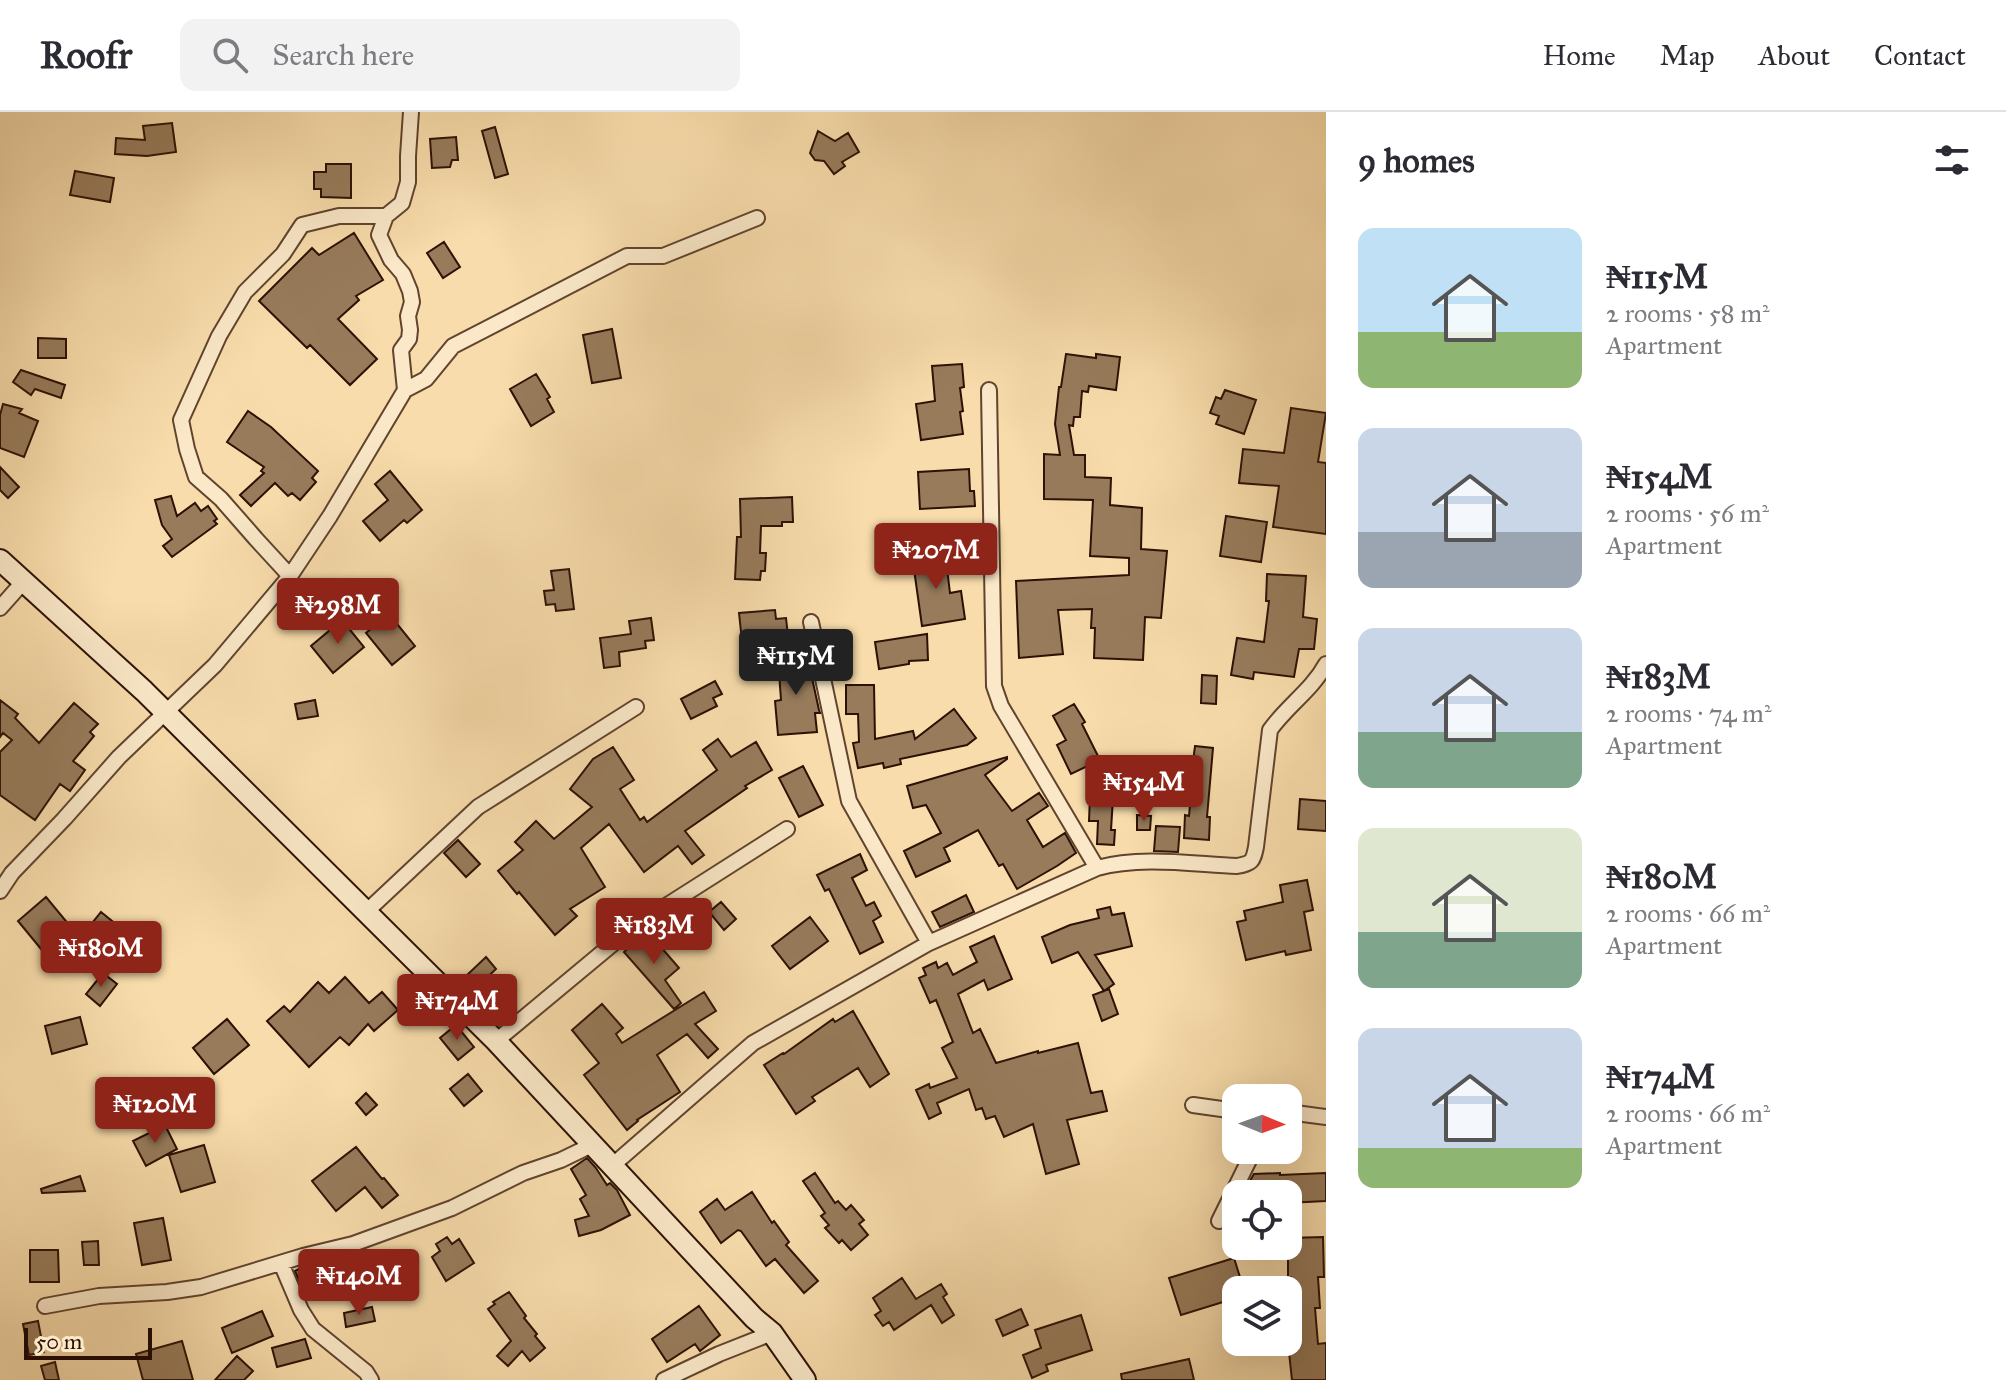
<!DOCTYPE html>
<meta charset="utf-8">
<style>
:root{--surface:#fff;--page:#f2f2f3;--text:#2b2b33;--muted:#7c7c81;--line:#e1e1e2;--accent:#8f2418}
body{margin:0;font-family:"IM FELL Great Primer",serif;background:var(--page);color:var(--text);height:100vh;display:flex;flex-direction:column;font-size:30px;white-space:nowrap}
*{box-sizing:border-box;margin:0}
p{font-size:26px;color:var(--muted)}
.icon{flex:none;width:44px;height:44px;fill:none;stroke:currentColor;stroke-width:2;stroke-linecap:round;stroke-linejoin:round}
.map{position:relative;flex:1;overflow:hidden}
.drawer{display:flex;flex-direction:column;background:var(--surface);width:680px}
.drawer>*{flex:none}
.needle{width:52px;rotate:91deg}
.tools{position:absolute;left:1222px;top:972px;display:grid;gap:16px}
.tools a{display:grid;place-items:center;width:80px;height:80px;border-radius:16px;background:var(--surface);box-shadow:0 8px 32px #0002;font-size:40px}
.scale{position:absolute;left:24px;bottom:20px;width:128px;box-sizing:border-box;padding-left:8px;border:4px solid #2d1105;border-top:0;font-size:22px;line-height:28px;white-space:nowrap;color:#2d1105;-webkit-text-stroke:6px #fae8c8;paint-order:stroke}
.price{position:absolute;translate:-50% -68px;padding:0 18px;border-radius:8px;background:var(--accent);color:#fff;font-size:26px;line-height:52px;filter:drop-shadow(0 2px 4px #0008)}
.price::after{content:'';position:absolute;left:50%;top:48px;width:24px;height:18px;margin-left:-12px;background:inherit;clip-path:polygon(0 0,100% 0,50% 100%)}
.price.selected{background:#222;color:#fff}
ul{padding:0;list-style:none}
li{display:flex;align-items:center;gap:24px;height:200px;padding:0 32px}
li span{display:grid;place-items:center;flex:none;width:224px;height:160px;border-radius:16px;color:#555}
li>.icon{margin-inline-start:auto}
span .icon{width:96px;height:96px;fill:#fffc;stroke-width:1}
li b{font-size:34px}
h2{display:flex;justify-content:space-between;align-items:center;height:96px;padding:0 32px;font-size:34px}
header{display:flex;align-items:center;gap:48px;box-sizing:border-box;height:112px;padding:0 40px;background:var(--surface);border-bottom:2px solid var(--line)}
header strong{font-size:38px}
nav{display:flex;gap:44px;margin-inline-start:auto;font-size:28px}
.search{width:560px;height:72px;background:var(--page);display:flex;align-items:center;gap:20px;box-sizing:border-box;padding:0 28px;border-radius:16px;color:var(--muted);font-size:30px}
main{display:flex;flex:1;min-height:0}
.map>svg:first-child{display:block}
</style>
<header>
<strong>Roofr</strong>
<div class="search"><svg class="icon" aria-label="search" viewBox="0 0 24 24"><circle cx="10" cy="10" r="6"/><path d="M15 15l6 6"/></svg>Search here</div>
<nav><a>Home</a><a>Map</a><a>About</a><a>Contact</a></nav>
</header>
<main>
<div class="map">
<svg width="1326" height="1268" viewBox="0 0 1326 1268">
<rect width="100%" height="100%" fill="#f8dcab"/>
<filter id="stains"><feTurbulence type="fractalNoise" baseFrequency=".0025" numOctaves="4"/><feColorMatrix values="0 0 0 0 .2 0 0 0 0 .09 0 0 0 0 .02 0 0 0 .5 -.17"/></filter>
<radialGradient id="worn" r=".72"><stop offset=".6" stop-color="#630" stop-opacity="0"/><stop offset="1" stop-color="#630" stop-opacity=".3"/></radialGradient>
<path fill="#977b5b" stroke="#2d1105" stroke-width="2" d="M 172,11 L 176,40 L 147,44 L 115,42 L 116,26 L 145,28 L 143,14 Z
M 495,15 L 508,62 L 495,66 L 482,19 Z
M 818,19 L 835,29 L 848,21 L 859,40 L 842,50 L 845,54 L 834,62 L 824,49 L 815,48 L 810,41 Z
M 456,25 L 458,48 L 452,48 L 450,55 L 432,56 L 430,27 Z
M 326,52 L 351,52 L 351,86 L 321,85 L 321,77 L 314,77 L 314,60 L 326,60 Z
M 75,59 L 114,66 L 110,90 L 70,83 Z
M 354,121 L 383,168 L 356,184 L 359,188 L 338,207 L 377,247 L 350,273 L 310,233 L 307,236 L 259,189 L 312,136 L 319,143 Z
M 444,130 L 460,155 L 443,166 L 427,141 Z
M 612,217 L 621,266 L 592,271 L 583,223 Z
M 38,226 L 66,227 L 66,246 L 38,246 Z
M 1066,242 L 1096,246 L 1096,242 L 1120,245 L 1116,278 L 1089,274 L 1088,280 L 1082,279 L 1080,305 L 1074,305 L 1073,314 L 1069,313 L 1074,343 L 1085,343 L 1085,365 L 1111,366 L 1110,393 L 1142,396 L 1141,437 L 1167,439 L 1161,506 L 1145,505 L 1143,548 L 1094,546 L 1095,516 L 1091,516 L 1092,497 L 1058,498 L 1063,542 L 1019,546 L 1016,469 L 1129,463 L 1129,446 L 1090,444 L 1093,388 L 1044,387 L 1044,342 L 1060,343 L 1055,312 L 1059,275 L 1061,275 Z
M 962,252 L 964,275 L 960,276 L 963,299 L 960,300 L 963,322 L 921,328 L 916,292 L 935,289 L 932,254 Z
M 21,258 L 65,273 L 61,286 L 35,277 L 31,283 L 13,270 Z
M 536,262 L 550,285 L 547,287 L 554,300 L 531,314 L 510,277 Z
M 1225,278 L 1256,288 L 1244,322 L 1216,312 L 1219,304 L 1210,301 L 1216,285 L 1221,287 Z
M 3,292 L 22,297 L 19,301 L 38,309 L 24,345 L 0,336 L 0,303 Z
M 1291,296 L 1326,301 L 1318,350 L 1326,351 L 1326,422 L 1273,415 L 1279,374 L 1239,371 L 1243,337 L 1284,341 Z
M 248,299 L 271,315 L 318,359 L 312,366 L 316,370 L 300,388 L 292,381 L 288,384 L 275,371 L 251,394 L 240,383 L 264,361 L 261,359 L 264,355 L 227,330 Z
M 0,355 L 19,375 L 8,386 L 0,378 Z
M 969,357 L 970,379 L 974,379 L 975,394 L 920,397 L 918,360 Z
M 390,359 L 422,398 L 407,411 L 404,408 L 380,429 L 363,409 L 388,388 L 375,372 Z
M 171,384 L 177,404 L 195,391 L 201,399 L 208,394 L 217,407 L 214,409 L 217,412 L 172,445 L 163,434 L 172,427 L 162,413 L 155,388 Z
M 792,385 L 793,410 L 782,410 L 782,414 L 761,414 L 760,441 L 766,441 L 765,459 L 761,459 L 760,468 L 735,467 L 737,425 L 741,425 L 740,387 Z
M 1226,404 L 1267,410 L 1261,450 L 1220,444 Z
M 937,440 L 938,449 L 946,448 L 950,481 L 961,479 L 965,507 L 922,514 L 912,443 Z
M 569,457 L 574,497 L 556,499 L 555,492 L 546,493 L 544,479 L 554,478 L 551,459 Z
M 1267,462 L 1306,464 L 1303,505 L 1317,507 L 1314,537 L 1299,537 L 1294,565 L 1254,560 L 1253,567 L 1231,563 L 1237,526 L 1264,530 L 1269,489 L 1266,489 Z
M 775,498 L 776,507 L 786,506 L 788,524 L 742,529 L 739,501 Z
M 389,502 L 415,534 L 392,553 L 366,521 Z
M 651,506 L 654,528 L 645,529 L 646,536 L 619,540 L 620,554 L 604,556 L 600,526 L 631,522 L 629,509 Z
M 342,508 L 364,535 L 333,561 L 311,534 Z
M 927,522 L 928,548 L 909,549 L 909,552 L 879,557 L 875,530 Z
M 807,543 L 819,598 L 820,601 L 815,601 L 817,620 L 778,623 L 775,589 L 781,588 L 778,546 Z
M 1202,563 L 1217,564 L 1216,592 L 1201,591 Z
M 715,569 L 722,582 L 713,586 L 717,594 L 691,607 L 681,587 Z
M 846,573 L 874,573 L 875,627 L 913,619 L 915,627 L 954,597 L 976,626 L 967,633 L 900,647 L 901,652 L 884,656 L 883,651 L 858,656 L 853,631 L 859,630 L 858,602 L 846,602 Z
M 0,588 L 18,602 L 15,606 L 39,631 L 74,591 L 98,612 L 90,620 L 94,624 L 73,649 L 85,658 L 70,679 L 60,672 L 35,708 L 0,683 L 0,640 L 12,628 L 3,621 L 0,625 Z
M 315,588 L 318,604 L 298,607 L 295,592 Z
M 1074,592 L 1085,610 L 1082,612 L 1100,648 L 1071,662 L 1057,633 L 1066,628 L 1053,604 Z
M 718,627 L 731,645 L 756,630 L 772,658 L 745,674 L 747,676 L 685,719 L 704,743 L 692,752 L 678,734 L 644,760 L 609,712 L 581,736 L 605,775 L 570,797 L 577,804 L 555,823 L 519,780 L 517,782 L 498,759 L 523,738 L 515,730 L 536,709 L 554,727 L 592,695 L 570,677 L 593,647 L 613,635 L 634,668 L 620,677 L 640,708 L 644,705 L 647,710 L 717,658 L 703,638 Z
M 1195,634 L 1213,636 L 1207,705 L 1210,705 L 1209,728 L 1184,726 L 1185,703 L 1189,704 L 1192,670 L 1168,668 L 1169,648 L 1193,650 Z
M 1007,645 L 1007,647 L 985,663 L 1012,699 L 1039,681 L 1048,694 L 1027,708 L 1043,735 L 1065,721 L 1076,741 L 1057,754 L 1017,777 L 1003,752 L 999,754 L 978,718 L 944,736 L 950,749 L 916,765 L 904,739 L 941,721 L 926,693 L 913,696 L 907,674 Z
M 803,654 L 823,693 L 799,705 L 779,666 Z
M 1090,685 L 1113,686 L 1111,718 L 1115,718 L 1114,733 L 1097,732 L 1098,709 L 1089,709 Z
M 1300,687 L 1326,689 L 1326,719 L 1298,717 Z
M 1137,703 L 1151,704 L 1150,718 L 1137,718 Z
M 1156,714 L 1180,715 L 1178,740 L 1154,739 Z
M 458,728 L 480,752 L 466,765 L 444,741 Z
M 860,742 L 867,758 L 852,766 L 866,794 L 874,790 L 881,804 L 873,809 L 883,830 L 860,842 L 829,777 L 825,779 L 817,763 Z
M 1307,768 L 1313,798 L 1304,800 L 1311,838 L 1286,843 L 1285,839 L 1246,848 L 1237,810 L 1246,808 L 1244,799 L 1283,790 L 1280,773 Z
M 966,783 L 974,800 L 940,815 L 932,800 Z
M 46,785 L 75,820 L 46,843 L 18,809 Z
M 721,790 L 736,807 L 724,818 L 709,800 Z
M 1110,795 L 1112,803 L 1124,801 L 1132,834 L 1095,843 L 1114,872 L 1104,879 L 1078,840 L 1052,851 L 1042,825 L 1070,813 L 1099,806 L 1097,798 Z
M 101,800 L 128,822 L 108,847 L 81,825 Z
M 810,805 L 828,829 L 790,857 L 772,834 Z
M 647,819 L 679,856 L 665,868 L 681,891 L 674,897 L 624,840 Z
M 994,824 L 1012,867 L 988,878 L 984,868 L 958,882 L 973,921 L 980,917 L 996,951 L 1038,939 L 1038,941 L 1078,931 L 1091,981 L 1102,979 L 1107,999 L 1067,1008 L 1079,1052 L 1046,1062 L 1033,1012 L 1004,1025 L 995,1004 L 986,1007 L 982,996 L 976,998 L 969,977 L 937,991 L 941,1001 L 929,1007 L 916,978 L 929,972 L 930,976 L 957,966 L 942,936 L 953,930 L 936,888 L 930,891 L 919,866 L 926,863 L 923,856 L 936,850 L 938,856 L 947,851 L 953,863 L 977,850 L 970,835 Z
M 486,845 L 496,857 L 477,875 L 466,864 Z
M 103,861 L 117,872 L 100,894 L 86,882 Z
M 345,865 L 369,891 L 382,880 L 398,898 L 374,919 L 368,912 L 349,933 L 340,925 L 309,955 L 267,909 L 284,894 L 290,900 L 318,870 L 329,881 Z
M 492,876 L 512,901 L 499,913 L 478,888 Z
M 1109,877 L 1118,902 L 1102,909 L 1093,883 Z
M 704,880 L 716,899 L 695,912 L 718,937 L 708,946 L 687,922 L 657,943 L 680,980 L 637,1008 L 638,1009 L 627,1018 L 584,963 L 599,951 L 572,918 L 602,892 L 623,916 L 616,922 L 622,931 Z
M 853,899 L 889,962 L 870,975 L 858,956 L 812,985 L 815,989 L 796,1002 L 764,953 L 783,941 L 784,942 L 833,907 L 835,910 Z
M 80,905 L 87,932 L 52,942 L 45,914 Z
M 227,907 L 249,933 L 214,962 L 193,936 Z
M 456,913 L 474,935 L 458,948 L 440,926 Z
M 468,962 L 482,979 L 464,994 L 450,977 Z
M 366,981 L 377,993 L 366,1003 L 356,991 Z
M 165,1013 L 177,1037 L 146,1054 L 133,1029 Z
M 204,1033 L 215,1070 L 181,1080 L 169,1043 Z
M 356,1035 L 382,1067 L 384,1066 L 398,1083 L 382,1096 L 365,1075 L 336,1099 L 312,1069 Z
M 587,1046 L 596,1056 L 607,1073 L 610,1071 L 617,1078 L 630,1103 L 601,1118 L 579,1124 L 575,1108 L 589,1104 L 580,1087 L 586,1083 L 571,1057 Z
M 815,1061 L 835,1091 L 838,1089 L 846,1098 L 851,1093 L 864,1108 L 859,1112 L 868,1123 L 851,1138 L 842,1128 L 839,1131 L 825,1116 L 829,1113 L 821,1104 L 825,1101 L 803,1069 Z
M 1280,1061 L 1280,1063 L 1326,1061 L 1326,1089 L 1288,1091 L 1288,1082 L 1251,1082 L 1251,1067 L 1254,1062 Z
M 80,1064 L 85,1079 L 42,1081 L 41,1077 Z
M 752,1080 L 772,1111 L 774,1109 L 789,1130 L 786,1133 L 818,1169 L 804,1181 L 775,1147 L 766,1154 L 741,1119 L 738,1118 L 721,1131 L 700,1100 L 717,1087 L 725,1098 Z
M 163,1106 L 171,1148 L 142,1153 L 134,1111 Z
M 447,1125 L 452,1132 L 459,1127 L 474,1151 L 446,1169 L 432,1145 L 440,1139 L 436,1132 Z
M 1323,1125 L 1324,1165 L 1318,1165 L 1320,1196 L 1315,1196 L 1318,1232 L 1326,1231 L 1326,1268 L 1292,1268 L 1288,1231 L 1294,1230 L 1294,1212 L 1291,1165 L 1288,1165 L 1288,1126 Z
M 98,1129 L 99,1153 L 84,1153 L 82,1130 Z
M 30,1138 L 58,1138 L 59,1170 L 30,1170 Z
M 1234,1146 L 1244,1178 L 1236,1178 L 1236,1186 L 1181,1203 L 1169,1166 Z
M 324,1149 L 334,1168 L 305,1183 L 295,1159 L 305,1154 Z
M 902,1166 L 916,1187 L 941,1172 L 947,1182 L 943,1185 L 954,1203 L 942,1211 L 931,1193 L 894,1218 L 889,1210 L 883,1214 L 875,1203 L 881,1199 L 873,1186 Z
M 509,1180 L 526,1204 L 524,1206 L 537,1222 L 535,1224 L 545,1236 L 530,1249 L 522,1239 L 508,1254 L 497,1244 L 511,1229 L 488,1197 L 495,1192 L 493,1190 Z
M 699,1194 L 720,1223 L 700,1239 L 695,1232 L 667,1250 L 652,1227 Z
M 372,1195 L 375,1209 L 346,1215 L 344,1201 Z
M 1021,1197 L 1028,1213 L 1003,1224 L 996,1208 Z
M 262,1199 L 273,1224 L 232,1241 L 222,1216 Z
M 1081,1203 L 1092,1238 L 1046,1253 L 1048,1259 L 1032,1266 L 1023,1243 L 1041,1236 L 1035,1218 Z
M 38,1209 L 44,1240 L 29,1243 L 23,1212 Z
M 305,1227 L 311,1246 L 277,1255 L 272,1236 Z
M 182,1229 L 193,1268 L 143,1268 L 136,1242 Z
M 237,1244 L 253,1259 L 244,1268 L 215,1268 Z
M 1189,1247 L 1194,1268 L 1122,1268 L 1121,1262 Z
M 55,1250 L 59,1268 L 45,1268 L 41,1254 Z"/>
<g fill="none" stroke-linecap="round" stroke-linejoin="round">
<g stroke="#60442e" stroke-width="18">
<path id="street" d="M 405,278 L 426,267 L 453,234 L 627,144 L 663,144 L 757,106
M 989,278 L 994,574 L 1001,594 L 1097,756
M 290,464 L 256,427 L 221,387 L 196,365 L 187,337 L 181,308 L 219,224 L 245,180 L 283,142 L 302,113 L 339,104 L 386,104
M 0,496 L 24,469
M 811,510 L 849,689 L 929,831
M 0,779 L 12,761 L 64,707 L 119,645 L 215,553 L 290,464 L 330,404 L 405,278 L 401,238 L 409,227 L 410,218 L 408,204 L 412,190 L 410,179 L 403,162 L 391,148 L 379,123 L 386,104 L 402,91 L 408,70 L 408,44 L 411,0
M 366,800 L 478,695 L 636,595
M 496,929 L 633,815 L 787,717
M 1193,993 L 1236,999
M 1288,1000 L 1326,1005
M 613,1053 L 753,931 L 929,831 L 1097,756 C 1142,744 1191,752 1237,754 C 1252,751 1253,750 1256,735 L 1270,618 C 1287,594 1312,578 1326,552
M 1219,1109 L 1254,1038
M 281,1151 L 301,1198 L 313,1217 L 366,1260 L 371,1268
M 45,1194 L 99,1184 L 167,1180 L 201,1175 L 303,1144 L 353,1132 L 452,1096 L 523,1061 L 561,1048 L 594,1032
M 664,1268 L 719,1242 L 772,1221"/>
</g>
<g stroke="#2d1105" stroke-width="24">
<path id="secondary" d="M 0,448 L 144,579 L 496,929 L 754,1206 L 772,1221 L 805,1268"/>
</g>
<use href="#street" stroke="#fae8c8" stroke-width="14"/>
<use href="#secondary" stroke="#fae8c8" stroke-width="20"/>
</g>
<rect width="100%" height="100%" filter="url(#stains)"/>
<rect width="100%" height="100%" fill="url(#worn)"/>
</svg>
<div class="tools">
<a><svg class="needle" viewBox="-14 -14 28 28"><path d="M0-13l5 13h-10z" fill="#e53935"/><path d="M0 13l5-13h-10z" fill="#7c7c81"/></svg></a>
<a><svg class="icon" aria-label="locate" viewBox="0 0 24 24"><circle cx="12" cy="12" r="6"/><path d="M12 2v4M12 18v4M2 12h4M18 12h4"/></svg></a>
<a><svg class="icon" aria-label="layers" viewBox="0 0 24 24"><path d="M12 4l9 5-9 5-9-5zM3 14l9 5 9-5"/></svg></a>
</div>
<div class="scale">50 m</div>
<b class="price" style="left:936px;top:479px">₦207M</b>
<b class="price" style="left:338px;top:534px">₦298M</b>
<b class="price selected" style="left:796px;top:585px">₦115M</b>
<b class="price" style="left:1144px;top:711px">₦154M</b>
<b class="price" style="left:654px;top:854px">₦183M</b>
<b class="price" style="left:101px;top:877px">₦180M</b>
<b class="price" style="left:457px;top:930px">₦174M</b>
<b class="price" style="left:155px;top:1033px">₦120M</b>
<b class="price" style="left:359px;top:1205px">₦140M</b>
</div>
<section class="drawer">
<h2>9 homes<svg class="icon" aria-label="filters" viewBox="0 0 24 24"><path d="M4 7h16M4 17h16"/><circle cx="9" cy="7" r="2"/><circle cx="15" cy="17" r="2"/></svg></h2>
<ul>
<li><span style="background:linear-gradient(#bfe0f5 65%,#8fb573 0)"><svg class="icon" aria-label="home" viewBox="0 0 24 24"><path d="M3 11l9-7 9 7M6 9v11h12V9"/></svg></span><div><b>₦115M</b><p>2 rooms · 58 m²</p><p>Apartment</p></div></li>
<li><span style="background:linear-gradient(#c9d6e8 65%,#9aa5b1 0)"><svg class="icon" aria-label="home" viewBox="0 0 24 24"><path d="M3 11l9-7 9 7M6 9v11h12V9"/></svg></span><div><b>₦154M</b><p>2 rooms · 56 m²</p><p>Apartment</p></div></li>
<li><span style="background:linear-gradient(#c9d6e8 65%,#7fa58c 0)"><svg class="icon" aria-label="home" viewBox="0 0 24 24"><path d="M3 11l9-7 9 7M6 9v11h12V9"/></svg></span><div><b>₦183M</b><p>2 rooms · 74 m²</p><p>Apartment</p></div></li>
<li><span style="background:linear-gradient(#dfe7d0 65%,#7fa58c 0)"><svg class="icon" aria-label="home" viewBox="0 0 24 24"><path d="M3 11l9-7 9 7M6 9v11h12V9"/></svg></span><div><b>₦180M</b><p>2 rooms · 66 m²</p><p>Apartment</p></div></li>
<li><span style="background:linear-gradient(#c9d6e8 75%,#8fb573 0)"><svg class="icon" aria-label="home" viewBox="0 0 24 24"><path d="M3 11l9-7 9 7M6 9v11h12V9"/></svg></span><div><b>₦174M</b><p>2 rooms · 66 m²</p><p>Apartment</p></div></li>
</ul>
</section>
</main>
